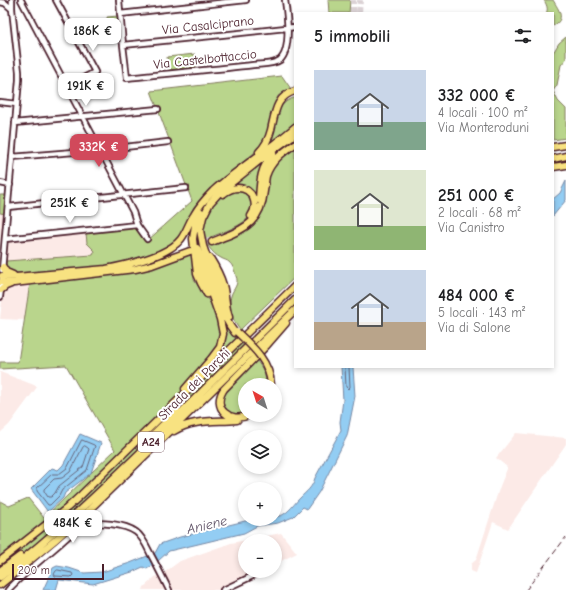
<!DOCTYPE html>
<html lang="it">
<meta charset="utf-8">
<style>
:root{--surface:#fff;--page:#f6f6f6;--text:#202124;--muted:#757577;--accent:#d1495b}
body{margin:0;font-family:"Comic Neue",sans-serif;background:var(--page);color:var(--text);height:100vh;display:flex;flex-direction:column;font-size:15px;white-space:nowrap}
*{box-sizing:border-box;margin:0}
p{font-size:13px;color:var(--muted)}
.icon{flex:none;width:22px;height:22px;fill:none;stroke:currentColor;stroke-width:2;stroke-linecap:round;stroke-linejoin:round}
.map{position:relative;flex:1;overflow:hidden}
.sheet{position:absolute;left:294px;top:12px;width:260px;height:356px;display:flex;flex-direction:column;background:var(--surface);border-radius:0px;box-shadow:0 2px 6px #0003}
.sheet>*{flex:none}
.needle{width:26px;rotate:321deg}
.tools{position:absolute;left:238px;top:378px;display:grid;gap:8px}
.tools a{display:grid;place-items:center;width:44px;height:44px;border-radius:50%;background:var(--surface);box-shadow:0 2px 6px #0003;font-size:20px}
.scale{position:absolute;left:12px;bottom:10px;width:92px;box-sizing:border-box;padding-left:4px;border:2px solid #4a1f2b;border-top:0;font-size:11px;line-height:14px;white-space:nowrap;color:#4a1f2b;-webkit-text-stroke:3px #fff;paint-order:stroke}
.price{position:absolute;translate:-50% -34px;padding:0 9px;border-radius:8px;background:#fff;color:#222;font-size:13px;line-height:26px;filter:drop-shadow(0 1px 2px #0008)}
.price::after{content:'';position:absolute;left:50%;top:24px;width:12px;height:9px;margin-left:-6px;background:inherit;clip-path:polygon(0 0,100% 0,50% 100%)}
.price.on{background:var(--accent);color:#fff}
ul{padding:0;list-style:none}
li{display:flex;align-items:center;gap:12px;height:100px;padding:0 20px}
li span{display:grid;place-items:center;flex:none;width:112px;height:80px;border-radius:0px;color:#555}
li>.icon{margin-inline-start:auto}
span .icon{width:48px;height:48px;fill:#fffc;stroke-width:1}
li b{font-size:17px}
h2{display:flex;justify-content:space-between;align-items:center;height:48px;padding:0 20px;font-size:17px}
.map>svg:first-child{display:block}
</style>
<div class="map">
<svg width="566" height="590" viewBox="0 0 566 590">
<rect width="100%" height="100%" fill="#fff"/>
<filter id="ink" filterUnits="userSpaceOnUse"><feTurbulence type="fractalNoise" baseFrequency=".025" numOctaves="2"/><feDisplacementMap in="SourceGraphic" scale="8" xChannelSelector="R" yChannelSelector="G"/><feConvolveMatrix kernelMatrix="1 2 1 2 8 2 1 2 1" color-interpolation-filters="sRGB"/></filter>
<g filter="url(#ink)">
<path fill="#fceae7" d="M 0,213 L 5,213 L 3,251 L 0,245 Z
M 86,233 L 87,243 L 96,251 L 93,255 L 6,261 L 8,241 Z
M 30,283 L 25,320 L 0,319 L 3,290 L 12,286 Z
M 0,372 L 34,385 L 37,387 L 9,425 L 0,433 Z
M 516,433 L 566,438 L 566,444 L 508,529 L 493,522 L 476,573 L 471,571 L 471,564 L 476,560 L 500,486 L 507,469 L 507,467 L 496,458 Z
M 281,533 L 297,553 L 275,564 L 275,541 L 245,541 L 245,571 L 259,571 L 219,590 L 143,590 L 144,587 L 155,577 L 165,572 L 180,561 L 231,543 Z"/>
<path fill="#b9d58c" stroke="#827a5c" d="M 328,0 L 350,0 L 349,13 L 329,13 Z
M 544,0 L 553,0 C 559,10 566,19 553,26 L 553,13 L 546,13 C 549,9 546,4 544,0 Z
M 118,16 L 120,29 L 112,30 L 112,29 L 109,29 L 107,17 Z
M 566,37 L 566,59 L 561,65 L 557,85 L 553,91 L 558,101 L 566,109 L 566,138 L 553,140 L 553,53 L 559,43 Z
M 195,54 L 196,67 L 169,70 L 167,57 Z
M 282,76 L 291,89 L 284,92 L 278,96 L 275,104 L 267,134 L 264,140 L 254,153 L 210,189 L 194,207 L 180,235 L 171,245 L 145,258 L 126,263 L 97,268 L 16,273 L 9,271 L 6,267 L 6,261 L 93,255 L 95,251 L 87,243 L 86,233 L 137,227 L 147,241 L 192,201 L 151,91 Z
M 293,98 L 295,98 L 295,124 L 266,146 L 270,138 L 281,106 L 287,101 Z
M 295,146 L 295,277 L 240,330 C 232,320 227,305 232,293 C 235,287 239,283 236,276 C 235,272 233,265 229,262 C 227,260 224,260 221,258 C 211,253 205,243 204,232 C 202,214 217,194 234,191 C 235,191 240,190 240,190 C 247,191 250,197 253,202 C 252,206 252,211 250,215 C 244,226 222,232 211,237 L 212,243 L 250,227 L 269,176 L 274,164 Z
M 265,160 L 260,169 L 257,203 C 251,194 247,184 235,185 L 234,184 Z
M 0,195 L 9,195 L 7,214 L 0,213 Z
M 192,253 L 194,280 L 230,331 L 252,354 L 126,479 L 13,579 L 0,588 L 0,501 L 9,506 L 28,498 L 44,518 L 115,450 L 66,365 L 0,369 L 0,362 L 18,362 L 30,283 L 135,271 Z
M 256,360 C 263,368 266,375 266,385 L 245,385 L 245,414 L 234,415 L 225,410 L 221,399 L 222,395 Z"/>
<path fill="#93cdf3" stroke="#7687a3" d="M 566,181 L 566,200 L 553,216 L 553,199 L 560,193 Z
M 341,367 L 353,367 L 355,396 L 347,436 L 319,492 L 307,509 L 303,507 L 293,517 L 278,523 L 257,526 L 244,533 L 169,551 L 158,561 L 147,569 L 143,567 L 132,572 L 93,584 L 59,580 L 56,590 L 43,590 L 53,568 L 57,566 L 69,568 L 84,573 L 102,572 L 130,563 L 155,553 L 160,544 L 180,537 L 245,521 L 260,519 L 275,519 L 275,517 C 287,516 292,506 300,498 C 307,491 312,488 315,478 L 341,430 L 340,422 L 343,400 Z
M 80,434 L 101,443 L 91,473 L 65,493 L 63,498 L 48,512 L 31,489 L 52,468 L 58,470 L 63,465 Z"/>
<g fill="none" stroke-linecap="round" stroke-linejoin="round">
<path stroke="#67657b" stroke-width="1" d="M 345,367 L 346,387 L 348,389 L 350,387 L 349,367
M 82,440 L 94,445 L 95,446 L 87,470 L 62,490 L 59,496 L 50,505 L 48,505 L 37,491 L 37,488 L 52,474 L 59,474 L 67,468 Z
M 85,446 L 88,448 L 89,449 L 83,467 L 59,486 L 55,493 L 51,497 L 48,497 L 44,491 L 44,489 L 54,479 L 62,478 L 70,472 L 83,447 Z
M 58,570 L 72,573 L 73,575 L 71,577 L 55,576 L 54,574 L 56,571 Z"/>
<path stroke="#dbd2d5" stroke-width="6" stroke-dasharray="6 3" stroke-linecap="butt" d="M 353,13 L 353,0
M 359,13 L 360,0
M 188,249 L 211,240"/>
<g stroke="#4a1f2b" stroke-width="8">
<path id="minor" d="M 21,0 L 133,212 L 137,225 L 147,239
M 56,0 L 95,72 L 66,87
M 119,0 L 123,45 L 127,78 C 169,73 211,70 253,65 C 261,64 273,65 280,60 C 292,49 287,14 285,0
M 0,2 L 5,3 L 12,9
M 120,14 L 246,0
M 123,45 L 221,35 L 295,27
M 0,102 L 17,104
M 15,123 L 158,109
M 12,157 L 99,150 L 168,142
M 0,183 L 10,185
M 8,207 L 186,188
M 5,239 L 137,225
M 2,270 L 19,80 L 19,72 L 12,9 L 12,0
M 0,297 L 2,279
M 8,590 C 23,574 40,561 56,547 C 65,540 74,529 85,525 C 98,521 125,524 136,532 C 143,537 147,547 151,555 C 157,566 163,578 169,590
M 223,590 L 263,571"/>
</g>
<g stroke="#4a1f2b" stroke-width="9">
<path id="highway" d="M 553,147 L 566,145
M 259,152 C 265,146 269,138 271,130 C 275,113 276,96 295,91
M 553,159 L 566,156
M 553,167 L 566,165
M 223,194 C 227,191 232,188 238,188 C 253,188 259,205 251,216
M 259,200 C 260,182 260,168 273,154
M 200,211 L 195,225 L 193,239 L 197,274 L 201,283 L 207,294
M 212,242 C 225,236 241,232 251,222 C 259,214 263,202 264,191 C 265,186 265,181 266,176 C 271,161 283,152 295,144
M 197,248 L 225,317 L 230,326 L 235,333
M 210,258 C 215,266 220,275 223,285 C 226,295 225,306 229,317
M 3,267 L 6,272 L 13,275
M 106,269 C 127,265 168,256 181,239 C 187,231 189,222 194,215 C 199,206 206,198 213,191 C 239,168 269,150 295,127
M 2,276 L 16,277 L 106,269
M 1,282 L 14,283 L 135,269 L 152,265 L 190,251
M 1,290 L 6,286 L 11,284
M 226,304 L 211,269 L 203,246 L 200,230 L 203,217 L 210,203 L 220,192 L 269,153 L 295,134
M 185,389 L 211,359 L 220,347 L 223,334 L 220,319 L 211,293 L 195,257
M 249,415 C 230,424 211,408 224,389 L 266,346 L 286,323
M 174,431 C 193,419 215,422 237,420
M 141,446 L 177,411
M 0,561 L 67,508 L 81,495 L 295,286
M 0,571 L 20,556
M 0,577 C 55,535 105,487 154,439 C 201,393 248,346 295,300
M 0,585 L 54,541 L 90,509 L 295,310"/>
</g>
<use href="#minor" stroke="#fff" stroke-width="4.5"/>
<use href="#highway" stroke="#f8e281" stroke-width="6"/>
<path stroke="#4a1f2b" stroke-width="1" stroke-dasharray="6 3" stroke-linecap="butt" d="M 526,590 L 566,537"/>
<g stroke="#4a1f2b" stroke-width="9" stroke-linecap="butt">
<path id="highway-bridge" d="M 237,332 C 253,347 270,362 271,385"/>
</g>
<use href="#highway-bridge" stroke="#f8e281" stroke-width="6"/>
</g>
</g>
<g text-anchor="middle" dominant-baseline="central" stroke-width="4" stroke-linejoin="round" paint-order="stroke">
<rect fill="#fff" stroke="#80626b" stroke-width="1" x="138" y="432" width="26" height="20" rx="3"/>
<g font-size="12" font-weight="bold" fill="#4a1f2b">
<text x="151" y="442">A24</text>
</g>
<g font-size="13" fill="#4a1f2b" stroke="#fff">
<text transform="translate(208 25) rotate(-6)">Via Casalciprano</text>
<text transform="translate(205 59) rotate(-6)">Via Castelbottaccio</text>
<text transform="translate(194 384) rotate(-45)">Strada dei Parchi</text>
</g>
<g font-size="14" font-style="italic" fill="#605367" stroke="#fff">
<text transform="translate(207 525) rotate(-13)">Aniene</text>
</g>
</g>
</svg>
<div class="tools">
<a><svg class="needle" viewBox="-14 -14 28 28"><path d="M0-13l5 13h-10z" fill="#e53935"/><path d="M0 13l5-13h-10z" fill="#757577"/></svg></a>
<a><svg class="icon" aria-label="layers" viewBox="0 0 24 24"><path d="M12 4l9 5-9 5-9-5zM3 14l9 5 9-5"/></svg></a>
<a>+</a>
<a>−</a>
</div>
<div class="scale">200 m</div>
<b class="price" style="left:93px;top:52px">186K €</b>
<b class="price" style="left:86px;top:107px">191K €</b>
<b class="price on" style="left:99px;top:168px">332K €</b>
<b class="price" style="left:70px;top:224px">251K €</b>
<b class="price" style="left:73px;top:544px">484K €</b>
<section class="sheet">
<h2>5 immobili<svg class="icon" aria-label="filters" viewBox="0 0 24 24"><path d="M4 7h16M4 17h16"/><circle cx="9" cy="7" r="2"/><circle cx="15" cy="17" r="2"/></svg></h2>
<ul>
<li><span style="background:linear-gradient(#c9d6e8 65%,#7fa58c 0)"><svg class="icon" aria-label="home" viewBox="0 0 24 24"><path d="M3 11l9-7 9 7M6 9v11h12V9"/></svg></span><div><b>332 000 €</b><p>4 locali · 100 m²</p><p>Via Monteroduni</p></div></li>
<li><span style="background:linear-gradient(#dfe7d0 70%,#8fb573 0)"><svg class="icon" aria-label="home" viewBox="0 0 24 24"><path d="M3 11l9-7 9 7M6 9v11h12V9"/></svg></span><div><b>251 000 €</b><p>2 locali · 68 m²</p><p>Via Canistro</p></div></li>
<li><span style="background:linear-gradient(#c9d6e8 65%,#b9a48a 0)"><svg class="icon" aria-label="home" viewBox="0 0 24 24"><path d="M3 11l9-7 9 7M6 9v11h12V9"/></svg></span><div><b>484 000 €</b><p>5 locali · 143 m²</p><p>Via di Salone</p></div></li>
</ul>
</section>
</div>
